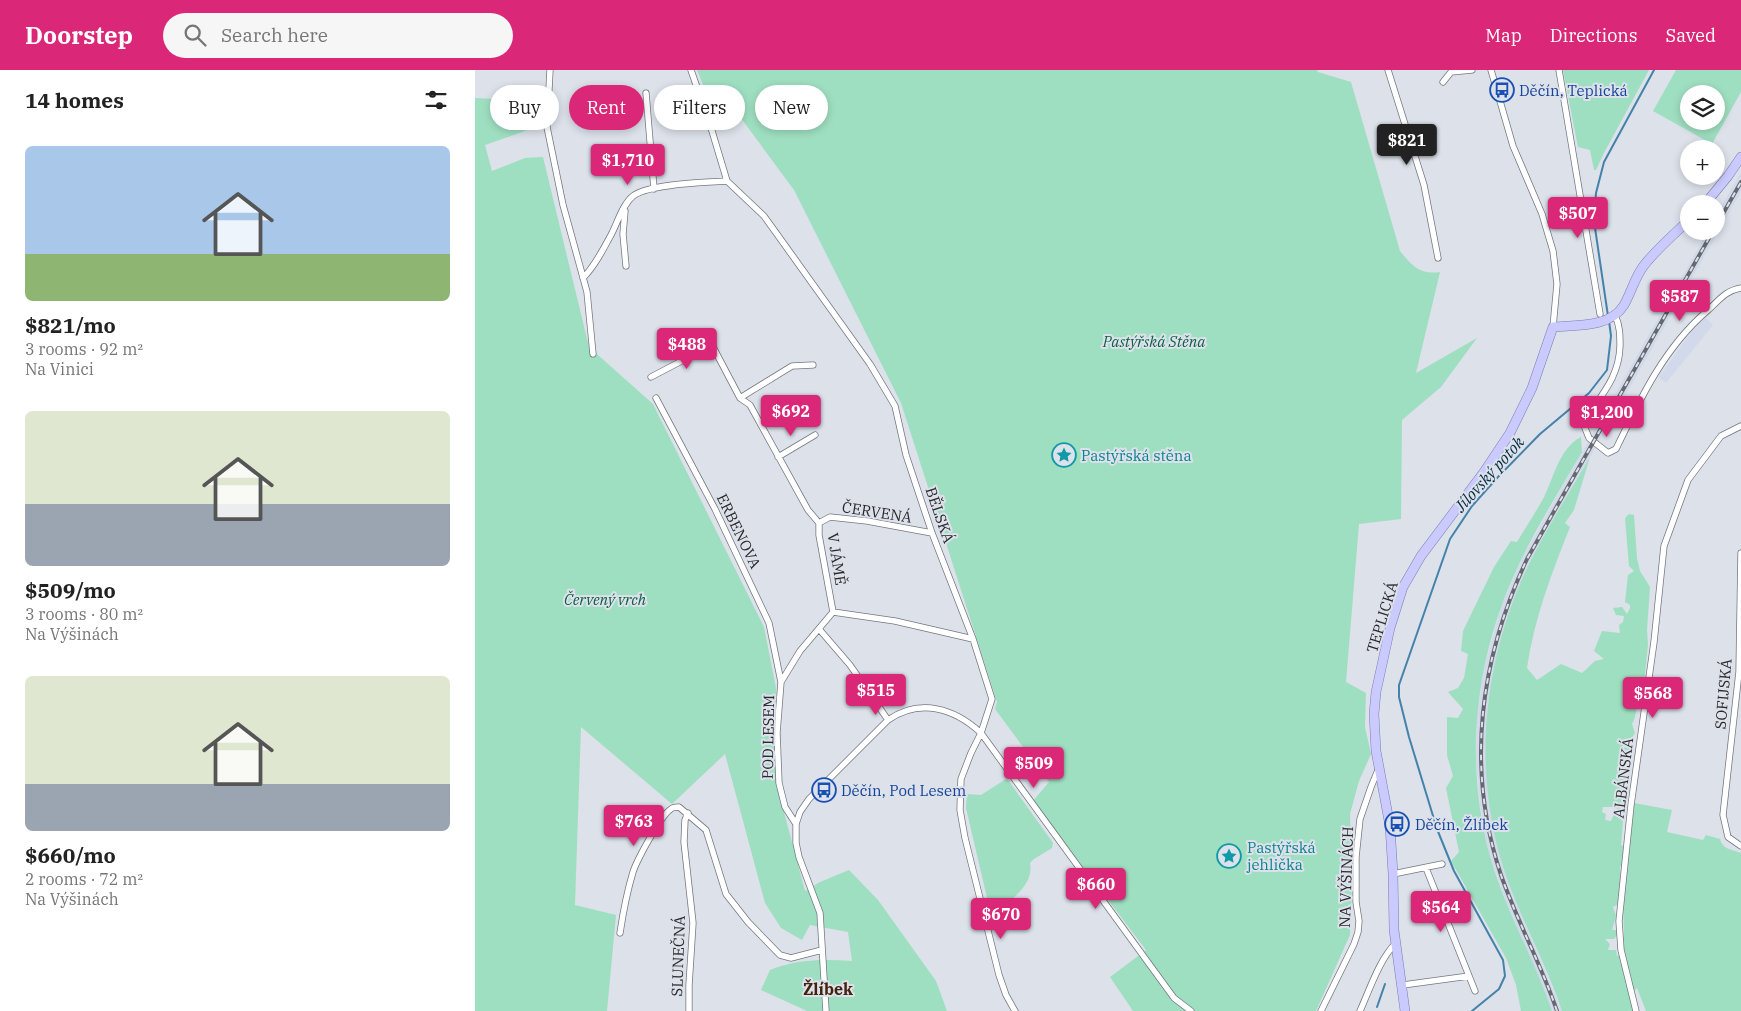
<!DOCTYPE html>
<meta charset="utf-8">
<style>
:root{--surface:#fff;--page:#f6f6f6;--text:#222;--muted:#767676;--accent:#db2777}
body{margin:0;font-family:"IBM Plex Serif",serif;background:var(--page);color:var(--text);height:100vh;display:flex;flex-direction:column;font-size:19px;white-space:nowrap}
*{box-sizing:border-box;margin:0}
p{font-size:16px;color:var(--muted)}
.icon{flex:none;width:28px;height:28px;fill:none;stroke:currentColor;stroke-width:2;stroke-linecap:round;stroke-linejoin:round}
.map{position:relative;flex:1;overflow:hidden}
.panel{display:flex;flex-direction:column;background:var(--surface);width:475px}
.panel>*{flex:none}
.guide{position:absolute;left:15px;top:15px;width:475px;height:45px;display:flex;gap:10px}
.fabs{position:absolute;left:1205px;top:15px;display:grid;gap:10px}
.fabs a{display:grid;place-items:center;width:45px;height:45px;border-radius:50%;background:var(--surface);box-shadow:0 2px 8px #0003;font-size:25px}
.price{position:absolute;translate:-50% -42px;padding:0 11px;border-radius:5px;background:var(--accent);color:#fff;font-size:16px;line-height:32px;filter:drop-shadow(0 1px 2px #0008)}
.price::after{content:'';position:absolute;left:50%;top:30px;width:15px;height:11px;margin-left:-8px;background:inherit;clip-path:polygon(0 0,100% 0,50% 100%)}
.price.on{background:#222;color:#fff}
ul{padding:0;list-style:none}
li{display:grid;align-content:center;gap:10px;height:265px;padding:0 25px}
li span{display:grid;place-items:center;height:155px;border-radius:8px;color:#555}
li>.icon{margin-inline-start:auto}
span .icon{width:90px;height:90px;fill:#fffc;stroke-width:1}
li b{font-size:21px}
h2{display:flex;justify-content:space-between;align-items:center;height:60px;padding:0 25px;font-size:21px}
.chip{padding:0 18px;border-radius:22px;background:var(--surface);box-shadow:0 2px 8px #0003;font-size:18px;line-height:45px}
.chip.on{background:var(--accent);color:#fff}
header{display:flex;align-items:center;gap:30px;box-sizing:border-box;height:70px;padding:0 25px;background:var(--accent);color:#fff}
header strong{font-size:24px}
nav{display:flex;gap:28px;margin-inline-start:auto;font-size:18px}
.search{width:350px;height:45px;background:var(--page);display:flex;align-items:center;gap:12px;box-sizing:border-box;padding:0 18px;border-radius:28px;color:var(--muted);font-size:19px}
main{display:flex;flex:1;min-height:0}
.map>svg:first-child{display:block}
</style>
<header>
<strong>Doorstep</strong>
<div class="search"><svg class="icon" aria-label="search" viewBox="0 0 24 24"><circle cx="10" cy="10" r="6"/><path d="M15 15l6 6"/></svg>Search here</div>
<nav><a>Map</a><a>Directions</a><a>Saved</a></nav>
</header>
<main>
<section class="panel">
<h2>14 homes<svg class="icon" aria-label="filters" viewBox="0 0 24 24"><path d="M4 7h16M4 17h16"/><circle cx="9" cy="7" r="2"/><circle cx="15" cy="17" r="2"/></svg></h2>
<ul>
<li><span style="background:linear-gradient(#a9c7e8 70%,#8fb573 0)"><svg class="icon" aria-label="home" viewBox="0 0 24 24"><path d="M3 11l9-7 9 7M6 9v11h12V9"/></svg></span><div><b>$821/mo</b><p>3 rooms · 92 m²</p><p>Na Vinici</p></div></li>
<li><span style="background:linear-gradient(#dfe7d0 60%,#9aa5b1 0)"><svg class="icon" aria-label="home" viewBox="0 0 24 24"><path d="M3 11l9-7 9 7M6 9v11h12V9"/></svg></span><div><b>$509/mo</b><p>3 rooms · 80 m²</p><p>Na Výšinách</p></div></li>
<li><span style="background:linear-gradient(#dfe7d0 70%,#9aa5b1 0)"><svg class="icon" aria-label="home" viewBox="0 0 24 24"><path d="M3 11l9-7 9 7M6 9v11h12V9"/></svg></span><div><b>$660/mo</b><p>2 rooms · 72 m²</p><p>Na Výšinách</p></div></li>
</ul>
</section>
<div class="map">
<svg width="1266" height="941" viewBox="0 0 1266 941">
<rect width="100%" height="100%" fill="#dce1ea"/>
<path fill="#d2d9ea" d="M 1266,102 L 1266,122 L 1056,491 L 1035,540 L 1018,601 L 1012,644 L 1011,690 L 1014,734 L 1019,759 L 1024,783 L 1039,827 L 1087,941 L 1077,941 L 1031,831 L 1015,786 L 1009,761 L 1005,735 L 1001,690 L 1002,643 L 1009,599 L 1026,537 L 1048,486 L 1233,161 L 1241,161 L 1241,146 Z
M 1230,247 L 1238,255 L 1191,313 L 1184,307 L 1216,262 Z"/>
<path fill="#9fdfc1" fill-rule="evenodd" d="M 222,0 L 842,0 L 843,2 L 876,12 L 925,181 C 937,196 945,205 965,202 L 941,303 L 1002,268 L 966,317 L 927,350 L 926,449 L 884,454 L 871,612 L 891,623 L 890,657 L 896,684 L 884,711 L 875,744 L 877,816 L 875,865 L 841,941 L 658,941 L 635,907 L 671,880 L 558,731 L 574,712 L 520,639 L 522,632 L 426,333 L 319,120 L 257,36 L 233,26 Z
M 1088,0 L 1174,0 L 1129,83 L 1121,100 L 1119,100 L 1115,80 L 1103,77 Z
M 1201,0 L 1266,0 L 1266,22 L 1237,74 L 1178,41 ZM 1214,24 L 1241,24 L 1241,51 L 1214,51 Z
M 0,28 L 41,30 L 59,34 L 64,47 L 50,61 L 10,75 L 17,101 L 50,88 L 68,87 L 114,277 L 178,334 L 289,557 L 301,618 L 300,692 L 305,727 L 330,821 L 345,812 L 374,800 L 403,830 L 461,911 L 472,941 L 332,941 L 286,920 L 295,900 C 322,889 348,889 377,891 L 373,862 L 335,855 L 327,870 L 306,858 L 290,833 L 250,684 L 197,734 L 106,657 L 100,835 L 141,845 L 132,941 L 0,941 Z
M 1106,367 L 1107,382 C 1082,425 1055,467 1036,512 C 999,598 990,696 1015,786 C 1030,840 1059,888 1077,941 L 1046,941 L 1041,915 L 1031,888 L 976,791 L 984,782 L 971,718 L 978,706 L 972,685 L 972,647 L 983,648 L 988,639 L 973,622 L 983,618 L 989,608 L 993,584 L 986,581 L 988,561 L 1019,497 L 1036,471 L 1042,472 C 1051,457 1060,443 1068,429 C 1079,408 1084,378 1106,367 Z
M 1115,387 L 1099,440 L 1090,453 L 1095,457 C 1077,502 1059,549 1052,598 L 1062,610 L 1086,594 L 1107,603 L 1120,591 L 1129,589 L 1119,581 L 1127,561 L 1145,563 L 1144,555 L 1148,552 L 1149,546 L 1141,545 L 1138,538 L 1147,537 L 1152,544 L 1155,538 L 1155,535 L 1150,532 L 1153,505 L 1159,501 L 1154,496 L 1150,448 L 1154,444 L 1159,445 L 1162,488 L 1165,501 L 1175,517 L 1172,560 L 1173,575 L 1168,623 C 1160,631 1163,645 1157,654 L 1160,663 L 1157,668 L 1156,674 L 1150,673 L 1147,677 L 1154,678 C 1155,695 1157,716 1143,729 L 1148,728 L 1150,731 L 1149,744 L 1144,744 L 1141,737 L 1128,737 L 1127,742 L 1131,744 L 1130,750 L 1136,751 L 1139,744 L 1148,751 L 1146,775 L 1152,779 L 1150,791 L 1145,797 L 1145,814 L 1149,814 L 1159,733 L 1197,740 L 1192,762 L 1228,770 L 1231,765 L 1245,769 C 1248,780 1257,779 1266,783 L 1266,941 L 1171,941 L 1162,918 L 1155,925 L 1159,941 L 1087,941 C 1069,887 1039,838 1024,783 C 1000,694 1009,601 1044,516 C 1063,471 1091,429 1115,387 ZM 1148,832 L 1149,867 L 1145,867 L 1145,885 L 1142,886 L 1141,880 L 1133,880 L 1135,874 L 1130,869 L 1139,869 L 1143,864 L 1143,860 L 1137,860 L 1141,846 L 1138,837 Z
M 531,709 L 533,710 L 578,773 L 577,778 L 559,789 L 555,793 C 559,815 538,827 524,841 L 515,839 L 513,832 L 491,738 L 492,724 L 506,725 Z"/>
<g fill="none" stroke-linecap="round" stroke-linejoin="round">
<path stroke="#4582aa" stroke-width="2" d="M 1133,246 L 1119,151 L 1121,123 L 1129,92 L 1179,0
M 902,937 L 910,914
M 997,941 L 1024,919 L 1030,906 L 1028,890 L 979,801 L 962,759 L 934,667 L 924,627 L 924,615 L 975,469 L 997,436 L 1022,408 L 1065,364 L 1114,323 L 1132,300 L 1136,266 L 1134,251"/>
<g stroke="#737780" stroke-width="7">
<path id="minor" d="M 75,0 L 72,57 L 88,135 L 112,222 L 118,284
M 216,0 L 237,61 L 252,111 L 289,146 L 395,294 L 420,336 L 431,385 L 457,463 L 498,569 L 517,629 L 506,663 L 496,683 L 486,709 L 485,740 L 490,768 L 524,905 L 531,925 L 540,941
M 913,0 L 949,115 L 963,188
M 1016,0 L 1038,76 L 1067,144 L 1078,181 L 1082,214 L 1078,257
M 1084,0 L 1125,244
M 968,12 L 976,2 L 997,0
M 171,23 L 179,119
M 150,141 L 148,164 L 151,196
M 108,208 C 120,196 129,178 137,163 C 143,151 148,134 158,126 C 173,114 231,112 252,111
M 1140,245 C 1145,256 1145,265 1145,276 C 1144,308 1126,325 1110,350 L 1110,358 L 1114,368 L 1133,383 L 1141,379 C 1165,329 1189,278 1232,241 C 1244,231 1249,221 1266,218
M 176,307 L 237,275 L 265,328 L 275,335 L 333,440 L 344,453 L 344,465 L 358,542 L 325,581 L 306,612 L 302,663 L 304,713 L 310,737 L 321,754
M 181,328 L 240,439 L 294,553 L 306,612
M 265,328 L 317,296 L 338,295
M 303,387 L 340,365
M 344,453 L 355,447 L 392,451 L 457,463
M 1266,483 L 1264,602 L 1248,745 L 1253,767 L 1266,776
M 358,542 L 420,551 L 498,569
M 344,559 L 375,595 L 413,650
M 213,743 L 210,750 L 209,772 L 218,853 L 214,915 L 214,941
M 951,798 L 1000,921
M 918,804 L 967,794
M 145,863 C 148,843 152,822 158,802 C 162,790 186,745 196,739 C 198,737 201,737 204,737 L 231,760 L 251,824 L 273,852 L 305,885 L 316,888 L 347,880
M 928,915 L 994,906
M 351,941 L 345,843 L 324,787 L 321,773 L 321,754 L 325,742 L 334,729 L 413,650 C 445,628 479,638 506,663 L 699,928 L 716,941
M 846,941 L 879,874 L 883,862 L 884,851 L 881,832 L 881,787 L 885,749 L 896,717 L 903,700
M 885,941 C 894,921 905,888 921,873
M 1161,941 L 1146,880 L 1144,851 L 1156,735 L 1179,572 L 1189,476 L 1213,410 L 1246,366 L 1266,356"/>
</g>
<g stroke="#7c7ab5" stroke-width="10">
<path id="primary" d="M 1230,134 L 1253,106 L 1266,87
M 930,941 L 919,860 L 918,804 L 915,756 L 901,681 L 899,644 L 901,622 L 915,558 L 928,517 L 946,486 L 1009,402 L 1035,363 L 1057,318 L 1078,257 C 1102,255 1135,258 1149,235 C 1157,221 1160,206 1170,194 C 1183,178 1199,164 1214,150"/>
</g>
<use href="#minor" stroke="#fff" stroke-width="5.5"/>
<use href="#primary" stroke="#cbcafe" stroke-width="9"/>
<g stroke="#65686e" stroke-width="4">
<path id="rail" d="M 1241,156 L 1266,112
M 1082,941 C 1066,894 1042,851 1026,805 C 990,697 1005,589 1052,489 L 1238,161"/>
</g>
<use href="#rail" stroke="#dce1ea" stroke-width="2" stroke-dasharray="5.5" stroke-linecap="butt"/>
</g>
<defs>
<g id="bus-ring" transform="scale(1.25)"><circle r="9.5" fill="#dce1ea" stroke="#1a4fb4" stroke-width="1.5"/><path d="M-5-6H5V4H4V6H2V4H-2V6H-4V4H-5ZM-3.5-4V0h7V-4ZM-3.5 1.2v1.5H-2V1.2ZM2 1.2v1.5H3.5V1.2Z" fill="#1a4fb4"/></g>
<g id="sight-ring" transform="scale(1.25)"><circle r="9.5" fill="#dce1ea" stroke="#0f9aa8" stroke-width="1.5"/><path d="M0-6L1.8-2.2L6-1.7L2.9 1.2L3.7 5.4L0 3.3L-3.7 5.4L-2.9 1.2L-6-1.7L-1.8-2.2Z" fill="#0f9aa8"/></g>
</defs>
<g fill-rule="evenodd">
<use href="#bus-ring" x="1027" y="20"/>
<use href="#sight-ring" x="589" y="385"/>
<use href="#bus-ring" x="349" y="720"/>
<use href="#bus-ring" x="922" y="754"/>
<use href="#sight-ring" x="754" y="786"/>
</g>
<g text-anchor="middle" dominant-baseline="central" stroke-width="4" stroke-linejoin="round" paint-order="stroke">
<g font-size="15" fill="#164399" stroke="#dce1ea" text-anchor="start">
<text x="1044" y="20">Děčín, Teplická</text>
<text x="366" y="720">Děčín, Pod Lesem</text>
<text x="940" y="754">Děčín, Žlíbek</text>
</g>
<g font-size="15" font-style="italic" fill="#0f6145" stroke="#dce1ea">
<text x="679" y="271">Pastýřská Stěna</text>
<text x="130" y="529">Červený vrch</text>
</g>
<g font-size="15" fill="#0d838f" stroke="#dce1ea" text-anchor="start">
<text x="606" y="385">Pastýřská stěna</text>
<text x="772" y="777">Pastýřská<tspan x="772" dy="17">jehlička</tspan></text>
</g>
<g font-size="15" fill="#28292d" stroke="#dce1ea">
<text transform="translate(402 442) rotate(9)">ČERVENÁ</text>
<text transform="translate(465 445) rotate(71)">BĚLSKÁ</text>
<text transform="translate(264 461) rotate(64)">ERBENOVA</text>
<text transform="translate(362 489) rotate(81)">V JÁMĚ</text>
<text transform="translate(907 547) rotate(-73)">TEPLICKÁ</text>
<text transform="translate(1248 624) rotate(-85)">SOFIJSKÁ</text>
<text transform="translate(293 667) rotate(-89)">POD LESEM</text>
<text transform="translate(1148 708) rotate(-83)">ALBÁNSKÁ</text>
<text transform="translate(871 807) rotate(-88)">NA VÝŠINÁCH</text>
<text transform="translate(203 886) rotate(-88)">SLUNEČNÁ</text>
</g>
<g font-size="16" font-style="italic" fill="#052c42" stroke="#dce1ea">
<text transform="translate(1014 404) rotate(-48)">Jílovský potok</text>
</g>
<g font-size="16" font-weight="bold" fill="#42220b" stroke="#dce1ea">
<text x="353" y="919">Žlíbek</text>
</g>
</g>
</svg>
<div class="fabs">
<a><svg class="icon" aria-label="layers" viewBox="0 0 24 24"><path d="M12 4l9 5-9 5-9-5zM3 14l9 5 9-5"/></svg></a>
<a>+</a>
<a>−</a>
</div>
<b class="price on" style="left:932px;top:96px">$821</b>
<b class="price" style="left:153px;top:116px">$1,710</b>
<b class="price" style="left:1103px;top:169px">$507</b>
<b class="price" style="left:1205px;top:252px">$587</b>
<b class="price" style="left:212px;top:300px">$488</b>
<b class="price" style="left:316px;top:367px">$692</b>
<b class="price" style="left:1132px;top:368px">$1,200</b>
<b class="price" style="left:401px;top:646px">$515</b>
<b class="price" style="left:1178px;top:649px">$568</b>
<b class="price" style="left:559px;top:719px">$509</b>
<b class="price" style="left:159px;top:777px">$763</b>
<b class="price" style="left:621px;top:840px">$660</b>
<b class="price" style="left:966px;top:863px">$564</b>
<b class="price" style="left:526px;top:870px">$670</b>
<div class="guide">
<a class="chip">Buy</a>
<a class="chip on">Rent</a>
<a class="chip">Filters</a>
<a class="chip">New</a>
</div>
</div>
</main>
